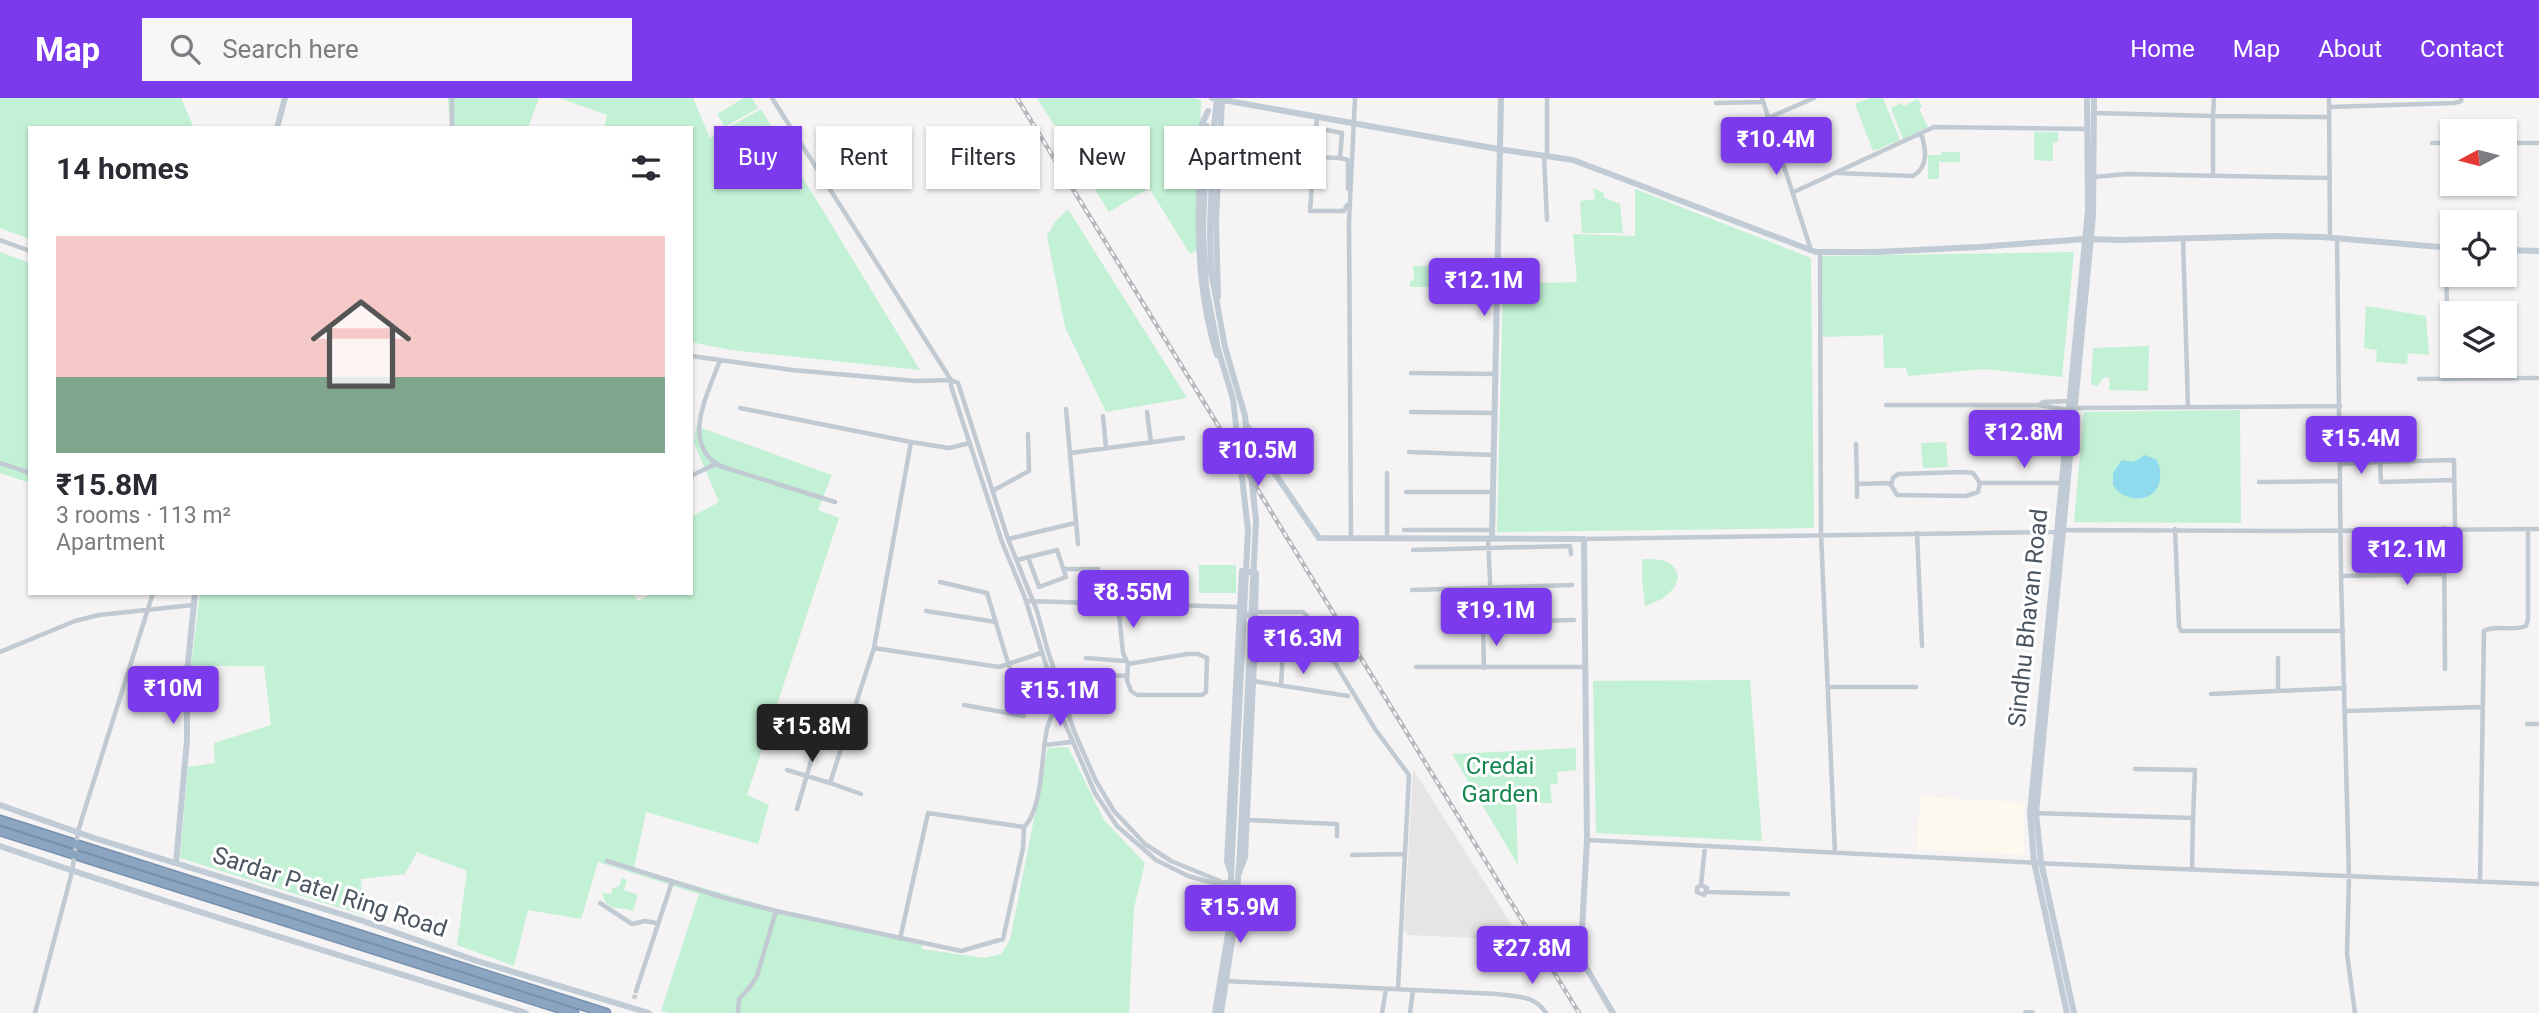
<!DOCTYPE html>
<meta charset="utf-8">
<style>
:root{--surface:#fff;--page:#f7f7f7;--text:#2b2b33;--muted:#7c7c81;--accent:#7c3aed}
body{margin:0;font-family:Roboto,sans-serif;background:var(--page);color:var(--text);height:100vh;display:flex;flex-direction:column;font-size:26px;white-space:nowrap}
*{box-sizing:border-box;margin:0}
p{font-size:23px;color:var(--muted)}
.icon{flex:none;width:38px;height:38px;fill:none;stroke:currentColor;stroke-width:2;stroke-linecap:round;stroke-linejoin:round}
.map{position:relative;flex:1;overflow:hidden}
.side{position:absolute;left:28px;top:28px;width:665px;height:469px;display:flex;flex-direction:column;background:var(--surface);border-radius:0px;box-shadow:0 2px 5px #0004}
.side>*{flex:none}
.banner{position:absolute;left:714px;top:28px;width:665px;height:63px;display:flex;gap:14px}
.needle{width:46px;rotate:263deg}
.buttons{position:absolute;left:2440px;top:21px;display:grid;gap:14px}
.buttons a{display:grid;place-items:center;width:77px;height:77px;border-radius:0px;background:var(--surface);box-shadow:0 2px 5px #0004;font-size:35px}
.price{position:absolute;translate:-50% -60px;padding:0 16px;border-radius:7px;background:var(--accent);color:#fff;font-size:23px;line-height:46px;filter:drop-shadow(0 2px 4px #0008)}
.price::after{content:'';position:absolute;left:50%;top:42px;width:21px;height:16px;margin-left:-10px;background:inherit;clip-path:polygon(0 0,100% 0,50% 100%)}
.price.active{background:#222;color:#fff}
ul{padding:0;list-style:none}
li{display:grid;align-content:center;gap:14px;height:371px;padding:0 28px}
li span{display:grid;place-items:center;height:217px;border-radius:0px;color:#555}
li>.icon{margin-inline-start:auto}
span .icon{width:126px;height:126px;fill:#fffc;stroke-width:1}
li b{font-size:30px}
h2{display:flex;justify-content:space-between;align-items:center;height:84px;padding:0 28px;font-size:30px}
.tag{padding:0 24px;border-radius:0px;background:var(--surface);box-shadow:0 2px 5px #0004;font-size:24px;line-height:63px}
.tag.active{background:var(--accent);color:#fff}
header{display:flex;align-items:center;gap:42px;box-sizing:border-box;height:98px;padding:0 35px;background:var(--accent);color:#fff}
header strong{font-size:33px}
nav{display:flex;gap:38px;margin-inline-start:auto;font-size:24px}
.search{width:490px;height:63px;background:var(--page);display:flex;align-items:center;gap:18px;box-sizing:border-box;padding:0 24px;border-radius:0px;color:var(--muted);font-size:26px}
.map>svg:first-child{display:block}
</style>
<header>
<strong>Map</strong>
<div class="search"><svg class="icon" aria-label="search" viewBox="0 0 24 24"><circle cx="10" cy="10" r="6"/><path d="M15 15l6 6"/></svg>Search here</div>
<nav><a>Home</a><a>Map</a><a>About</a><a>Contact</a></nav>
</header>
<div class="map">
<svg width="2539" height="915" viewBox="0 0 2539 915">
<rect width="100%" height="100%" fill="#f5f3f3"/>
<path fill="#fdf9ef" d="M 1920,699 L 2023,704 L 2024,757 L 1917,751 Z"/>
<path fill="#e6e4e5" d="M 1413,671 L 1521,842 L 1407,837 L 1407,834 L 1404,833 Z"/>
<path fill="#c3f1d5" d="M 0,0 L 181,0 L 194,30 L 30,30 L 30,141 L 0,130 Z
M 448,0 L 539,0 L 528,30 L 450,30 Z
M 559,0 L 693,0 L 710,40 L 761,11 L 920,272 L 731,252 L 691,244 L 691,30 L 604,30 L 607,17 Z
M 744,0 L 752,0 L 758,10 L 725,29 L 717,16 Z
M 1037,0 L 1192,0 L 1201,2 L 1197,152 L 1190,156 L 1149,90 L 1109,114 Z
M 1870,0 L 1883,0 L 1900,42 L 1873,53 L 1855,6 Z
M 1918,1 L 1922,9 L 1919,11 L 1928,29 L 1903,41 L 1891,10 L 1902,5 L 1904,8 Z
M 2034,34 L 2058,34 L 2058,44 L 2053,45 L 2053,63 L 2034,62 Z
M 1942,54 L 1960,54 L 1960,64 L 1939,64 L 1939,81 L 1928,81 L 1928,57 L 1941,57 Z
M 1593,90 L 1604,95 L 1603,99 L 1620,106 L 1623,135 L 1582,135 L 1580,103 L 1595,101 Z
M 1635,91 L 1811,160 L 1814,430 L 1497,434 L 1503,186 L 1577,184 L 1573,136 L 1635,138 Z
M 1068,111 L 1187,300 L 1106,314 L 1065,229 L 1047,138 L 1055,124 Z
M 0,154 L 30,165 L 30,385 L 0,375 Z
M 2074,154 L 2062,279 L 1984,271 L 1908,278 L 1906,270 L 1884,270 L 1883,237 L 1822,239 L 1822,158 Z
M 1448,167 L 1450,189 L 1410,189 L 1410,183 L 1414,182 L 1413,168 Z
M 2366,208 L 2426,218 L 2429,257 L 2408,255 L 2407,266 L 2376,264 L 2377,252 L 2364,250 Z
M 2149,248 L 2148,293 L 2109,292 L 2110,280 L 2104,279 L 2097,288 L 2091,286 L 2093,250 Z
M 2240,312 L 2241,425 L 2074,424 L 2084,314 Z
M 696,328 L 832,377 L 818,412 L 839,420 L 747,697 L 769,707 L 758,746 L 646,714 L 634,770 L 777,811 L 923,844 L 922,851 L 984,860 L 1001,856 L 1010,842 L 1048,650 L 1068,649 L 1104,722 L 1145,765 L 1134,810 L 1129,915 L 670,915 L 661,913 L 699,796 L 598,764 L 581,821 L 528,812 L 514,868 L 457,847 L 467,773 L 417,754 L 405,776 L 361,781 L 363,817 L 180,760 L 188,669 L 215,665 L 214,645 L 271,627 L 264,568 L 191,568 L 200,495 L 633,495 L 638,503 L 652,495 L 691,495 L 691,419 L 719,404 L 694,345 Z
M 1946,344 L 1948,369 L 1923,370 L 1921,345 Z
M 1642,461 C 1658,461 1673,460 1678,478 C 1676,495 1660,503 1645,508 L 1642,481 Z
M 1199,467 L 1236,467 L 1236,495 L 1199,495 Z
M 1750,582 L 1762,743 L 1596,735 L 1593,583 Z
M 1576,650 L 1576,672 L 1557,674 L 1558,686 L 1550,686 L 1552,705 L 1516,705 L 1518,767 L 1452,656 Z
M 622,780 L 627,782 L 624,792 L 638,797 L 633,813 C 619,808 603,814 603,793 L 606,796 L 612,795 L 612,791 L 619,788 Z"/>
<path fill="#90daee" d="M 2145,357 L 2157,362 C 2159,367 2161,373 2160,379 C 2159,406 2124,406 2113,387 L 2113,375 L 2122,362 L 2134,364 Z"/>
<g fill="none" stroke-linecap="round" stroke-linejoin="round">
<path stroke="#caccce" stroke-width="4.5" stroke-dasharray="4.5 2" stroke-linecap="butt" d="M 634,901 L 636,893"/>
<g stroke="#7690ad" stroke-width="11">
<path id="highway" d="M 0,722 L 606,915
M 0,733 L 574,915"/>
</g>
<path stroke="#c1cad2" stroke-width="4.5" d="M 452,0 L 452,30
M 772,0 L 951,282 L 958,285 L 1008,441 L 1037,513 L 1047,550 L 1074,633 L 1096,683 L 1114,713 L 1145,746 L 1171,763 L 1220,783
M 1547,0 L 1547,58
M 1762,0 L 1811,152
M 2329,0 L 2330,140
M 1716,5 L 1763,4
M 2329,9 L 2454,5 L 2461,3 L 2461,0
M 2094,15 L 2213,18 L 2214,0
M 1317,18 L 1310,113 L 1344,113 L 1347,107
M 1768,20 L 1814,0
M 2432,45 L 2452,45
M 2504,45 L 2539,45
M 1544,57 L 1547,122
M 1314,59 L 1340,60 L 1342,35 L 1316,30
M 1340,60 L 1348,62 L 1348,91
M 1838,75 L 1913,78 C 1929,69 1926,51 1921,35
M 2213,77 L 2213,18 L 2329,19
M 2094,79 L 2127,76 L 2330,80
M 1794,94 L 1934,29 L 2088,31
M 2183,140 L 2188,309
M 2337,141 L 2341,478 L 2349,779 L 2347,856 L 2355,915
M 0,142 L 30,153
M 2446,150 L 2448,281
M 1820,154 L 1821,436 L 1835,755
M 691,258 L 792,272 L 916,283 L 951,282
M 720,262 C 708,296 680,345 720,368 L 835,404
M 1411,275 L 1495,276
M 2419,281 L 2539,280
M 951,282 L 951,288 L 1002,444 L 1025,500 L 1063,621 L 1095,695 L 1117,728 L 1156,762 L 1188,778 L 1214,785 L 1233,784
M 1886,307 L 2039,307 L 2043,304 L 2069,303
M 2039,307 L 2068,312
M 740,310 L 911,344
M 2075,310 L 2340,308
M 1066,311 L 1078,446
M 1147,314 L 1151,345
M 1411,314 L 1495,315
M 1103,318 L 1106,350
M 970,345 L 949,350 L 911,344 L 874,550 L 999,569 L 1041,555
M 1856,346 L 1857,386 L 1891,385
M 1409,354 L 1494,357
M 1070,355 L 1183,340
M 0,365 L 30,375
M 2340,366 L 2380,364
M 691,378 L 715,366
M 2454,382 L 2381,384 L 2380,364 L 2454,362 L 2455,430
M 2259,384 L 2340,383
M 1980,385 L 1973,375 L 1965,374 L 1898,376 L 1893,380 L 1891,387 L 1897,397 L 1966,398 L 1978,394 L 1980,385 L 2060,385
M 1857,386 L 1857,399
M 994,392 L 1029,373 L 1028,336
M 1406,394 L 1493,394
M 2444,430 L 2445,571
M 2175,431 L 2179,528 L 2181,533 L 2343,533
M 1404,432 L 1492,432
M 1917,435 L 1922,548
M 1351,440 L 1349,124 L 1355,0
M 1387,440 L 1387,375
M 1008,441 L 1075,425
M 1488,441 L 1492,524 L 1574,522
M 1584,441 L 2056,434 L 2063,432 L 2280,433 L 2539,431
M 1413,452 L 1570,448 L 1571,456
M 1017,462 L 1057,452 L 1066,479 L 1039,489 L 1028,459
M 1064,471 L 1098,471
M 2341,478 L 2444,476
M 940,484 L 987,495 L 1024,618 L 964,607
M 1412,492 L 1572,487
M 1026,503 L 1239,509
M 1118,506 L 1123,555 L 1128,566
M 926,513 L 996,524
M 1255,514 L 1303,514 L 1306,517 L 1375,631 L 1409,677 L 1398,891
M 1480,525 L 1492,524
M 1483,530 L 1484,570
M 0,554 L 75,523 L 99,517 L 193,507
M 1187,556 L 1198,556 L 1207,560 L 1206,594 L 1202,597 L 1137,597 L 1131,593 L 1127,582 L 1128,566 Z
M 1086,560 L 1125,563
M 2278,560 L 2278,593
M 1416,569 L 1586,569
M 1054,574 L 1127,578
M 1253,583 L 1348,598
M 1281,587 L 1284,535
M 1828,589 L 1916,589
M 2211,596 L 2345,590
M 2346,613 L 2483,609
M 2527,626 L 2539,626
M 1044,647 L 1072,644
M 787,672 L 830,685
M 861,696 L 830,685 L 874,550
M 797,711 L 817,643
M 2033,715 L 2193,720 L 2195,672 L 2135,671
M 1247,722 L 1337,726 L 1337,738
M 1587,742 L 2058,766 L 2539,786
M 1352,757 L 1405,756
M 607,763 L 725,800 L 776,813 L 961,853 L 1003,841 L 1023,750 L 1024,729
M 2192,771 L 2193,720
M 2480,784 L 2484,533 C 2497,526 2512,534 2526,528 L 2528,521 L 2528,431
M 1701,787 L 1707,790 L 1704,797 L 1697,794 L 1697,790 L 1701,787 L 1705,748
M 1707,794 L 1788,796
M 600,805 L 632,826 L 645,823 L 656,825
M 900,841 L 928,715 L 1024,729 C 1043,711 1041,657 1047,631 C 1049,623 1053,614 1057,605
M 1226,883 L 1497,896 C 1518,899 1534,897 1546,915
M 636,893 L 672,784
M 35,915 L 72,774 L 78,733 L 153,495
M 738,915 L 739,901 L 750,889 L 757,878 L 776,813
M 1382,915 L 1386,891
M 1410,915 L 1413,892"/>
<path stroke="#c1cbd6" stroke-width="6" d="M 1212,0 L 1498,51 L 1573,62 L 1816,154 L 1876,154 L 1979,149 L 2085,141 L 2121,142 L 2275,138 L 2322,139 L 2452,150
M 1208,13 L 1202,26 C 1198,103 1193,182 1217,257
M 1214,28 L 1217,0
M 277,30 L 285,0
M 2504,152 L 2539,153
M 1218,199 L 1216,121 L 1222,2
M 1248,329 L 1269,367 L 1319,440 L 1584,441 L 1587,742 L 1581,850 L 1584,866 L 1613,915
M 1492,439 L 1501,0
M 0,707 L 94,740 L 360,822 L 477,863 L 649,915
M 0,748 C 174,808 350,860 526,915
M 176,765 L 187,642 L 187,575 L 195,495
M 1231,775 L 1227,763 L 1242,473 L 1256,475 L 1255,517
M 1239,775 L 1245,759 L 1256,520 L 1253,516 L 1240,518
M 1215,915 L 1229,830 L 1232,755
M 1221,915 L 1234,830 L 1240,755
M 2026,915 L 2032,915
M 2067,915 L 2034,764 L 2030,715 L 2088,112 L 2087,0
M 2074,915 L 2041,764 L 2036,715 L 2093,118 L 2094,0"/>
<use href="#highway" stroke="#8ba5c1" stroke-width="8"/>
<g stroke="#b5b8bd" stroke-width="4.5">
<path id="rail" d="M 1017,0 L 1579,915"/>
</g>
<use href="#rail" stroke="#fff" stroke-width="2" stroke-dasharray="5" stroke-linecap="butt"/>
<path stroke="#c1cbd6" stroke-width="6" d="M 1207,28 L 1203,131 L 1206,189 L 1218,251 L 1233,301 L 1248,432 L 1232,755
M 1214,28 L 1210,130 L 1211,173 L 1225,249 L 1245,318 L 1256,423 L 1240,755"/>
</g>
<g text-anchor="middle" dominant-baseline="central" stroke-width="6" stroke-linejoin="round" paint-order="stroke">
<g font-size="24" fill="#4a5661" stroke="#fff">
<text transform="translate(2028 520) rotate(-84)">Sindhu Bhavan Road</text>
<text transform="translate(330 794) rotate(18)">Sardar Patel Ring Road</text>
</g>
<g font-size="24" fill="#17864f" stroke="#fff">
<text x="1500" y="668">Credai<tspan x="1500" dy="28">Garden</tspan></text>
</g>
</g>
</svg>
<div class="buttons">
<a><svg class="needle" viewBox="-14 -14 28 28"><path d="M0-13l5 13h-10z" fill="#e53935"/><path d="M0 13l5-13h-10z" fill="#7c7c81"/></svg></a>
<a><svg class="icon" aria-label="locate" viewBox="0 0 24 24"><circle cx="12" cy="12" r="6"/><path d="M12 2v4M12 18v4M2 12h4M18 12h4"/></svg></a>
<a><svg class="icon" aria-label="layers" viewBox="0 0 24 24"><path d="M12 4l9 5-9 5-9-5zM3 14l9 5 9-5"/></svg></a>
</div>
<b class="price" style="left:1776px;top:79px">₹10.4M</b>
<b class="price" style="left:1484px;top:220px">₹12.1M</b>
<b class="price" style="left:2024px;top:372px">₹12.8M</b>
<b class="price" style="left:2361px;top:378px">₹15.4M</b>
<b class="price" style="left:1258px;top:390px">₹10.5M</b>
<b class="price" style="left:2407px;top:489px">₹12.1M</b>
<b class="price" style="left:1133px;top:532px">₹8.55M</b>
<b class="price" style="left:1496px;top:550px">₹19.1M</b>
<b class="price" style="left:1303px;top:578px">₹16.3M</b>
<b class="price" style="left:173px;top:628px">₹10M</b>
<b class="price" style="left:1060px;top:630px">₹15.1M</b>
<b class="price active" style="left:812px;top:666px">₹15.8M</b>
<b class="price" style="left:1240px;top:847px">₹15.9M</b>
<b class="price" style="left:1532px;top:888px">₹27.8M</b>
<div class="banner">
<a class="tag active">Buy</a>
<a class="tag">Rent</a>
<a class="tag">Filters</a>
<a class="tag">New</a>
<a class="tag">Apartment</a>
</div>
<section class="side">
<h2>14 homes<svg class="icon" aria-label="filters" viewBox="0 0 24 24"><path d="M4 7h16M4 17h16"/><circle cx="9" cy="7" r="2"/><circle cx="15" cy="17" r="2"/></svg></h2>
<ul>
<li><span style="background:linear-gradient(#f6c9c9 65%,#7fa58c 0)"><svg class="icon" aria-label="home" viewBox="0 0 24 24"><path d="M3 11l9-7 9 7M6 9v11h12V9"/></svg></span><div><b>₹15.8M</b><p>3 rooms · 113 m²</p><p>Apartment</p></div></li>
</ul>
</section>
</div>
